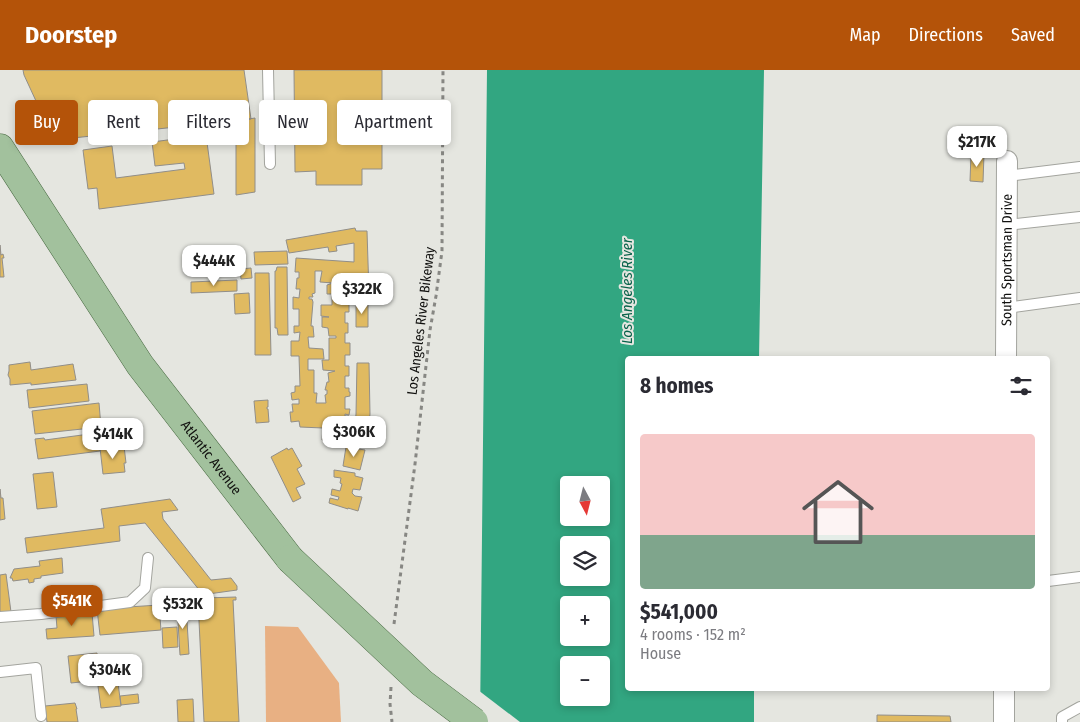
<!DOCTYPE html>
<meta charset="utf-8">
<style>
:root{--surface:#fff;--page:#f2f2f3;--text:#2b2b33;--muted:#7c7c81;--line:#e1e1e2;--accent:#b45309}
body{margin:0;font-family:"Fira Sans Condensed",sans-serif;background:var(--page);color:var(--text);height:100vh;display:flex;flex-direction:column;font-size:19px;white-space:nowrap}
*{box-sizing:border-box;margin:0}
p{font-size:16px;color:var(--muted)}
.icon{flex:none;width:28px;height:28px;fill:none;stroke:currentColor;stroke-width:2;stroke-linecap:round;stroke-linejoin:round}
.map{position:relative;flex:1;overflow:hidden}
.sheet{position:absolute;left:625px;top:286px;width:425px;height:335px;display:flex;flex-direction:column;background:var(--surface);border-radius:5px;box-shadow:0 2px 8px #0003}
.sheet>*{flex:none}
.banner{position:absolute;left:15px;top:30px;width:475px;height:45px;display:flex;gap:10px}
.needle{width:32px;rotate:173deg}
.tools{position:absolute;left:560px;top:406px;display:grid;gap:10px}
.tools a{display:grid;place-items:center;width:50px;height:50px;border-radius:5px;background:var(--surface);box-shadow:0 2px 8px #0003;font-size:25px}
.price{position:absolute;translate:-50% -42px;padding:0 11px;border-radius:10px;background:#fff;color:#222;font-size:16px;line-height:32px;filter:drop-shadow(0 1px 2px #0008)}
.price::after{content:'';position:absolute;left:50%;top:30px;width:15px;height:11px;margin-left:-8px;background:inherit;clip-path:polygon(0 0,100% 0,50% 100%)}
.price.active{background:var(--accent);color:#fff}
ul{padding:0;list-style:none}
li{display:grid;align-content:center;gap:10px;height:265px;padding:0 15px}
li+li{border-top:1px solid var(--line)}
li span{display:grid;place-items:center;height:155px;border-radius:5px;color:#555}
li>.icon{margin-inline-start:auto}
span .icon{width:90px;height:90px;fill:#fffc;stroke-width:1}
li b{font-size:21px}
h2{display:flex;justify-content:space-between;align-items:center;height:60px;padding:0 15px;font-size:21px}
.tag{padding:0 18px;border-radius:5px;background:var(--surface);box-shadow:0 2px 8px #0003;font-size:18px;line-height:45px}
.tag.active{background:var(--accent);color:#fff}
header{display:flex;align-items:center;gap:30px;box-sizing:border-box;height:70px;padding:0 25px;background:var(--accent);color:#fff}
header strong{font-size:24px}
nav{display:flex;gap:28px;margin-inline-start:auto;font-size:18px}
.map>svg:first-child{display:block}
</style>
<header>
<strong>Doorstep</strong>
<nav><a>Map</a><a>Directions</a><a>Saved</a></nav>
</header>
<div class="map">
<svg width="1080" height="652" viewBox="0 0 1080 652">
<rect width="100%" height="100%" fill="#e5e6e0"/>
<path fill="#e8b083" d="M 265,556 L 298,557 L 339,613 L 341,652 L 266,652 Z"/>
<path fill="#32a681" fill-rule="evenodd" d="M 487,0 L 764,0 L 759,289 L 628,289 L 628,619 L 754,619 L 754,652 L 480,652 ZM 569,415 L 601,415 L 601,448 L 569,448 ZM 569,475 L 601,475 L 601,508 L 569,508 ZM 569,535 L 601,535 L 601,568 L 569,568 ZM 569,595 L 601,595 L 601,628 L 569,628 Z"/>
<path fill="#e5e6e0" d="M 478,620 L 520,652 L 478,652 Z"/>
<path fill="#e0ba61" stroke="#918e89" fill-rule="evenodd" d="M 23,0 L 244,0 L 251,49 L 54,70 L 24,5 Z
M 294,0 L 382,0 L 382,99 L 362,99 L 362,115 L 316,115 L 316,101 L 295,102 Z
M 255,48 L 255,122 L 236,125 L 236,51 Z
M 206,65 L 214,124 L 99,139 L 97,118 L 88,119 L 83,80 L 112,76 L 116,108 L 185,99 L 184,93 L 155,96 L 152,72 Z
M 971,84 L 984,84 L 983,112 L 970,111 Z
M 355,158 L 356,161 L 367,161 L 369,223 L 354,223 L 355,208 L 344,208 L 344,210 L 349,210 L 349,220 L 345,219 L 345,231 L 349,231 L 349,242 L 345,242 L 345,253 L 348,253 L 348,263 L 345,263 L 345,273 L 350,273 L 350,285 L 345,285 L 345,296 L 349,296 L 349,306 L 345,306 L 345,318 L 349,318 L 349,322 L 350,322 L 350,326 L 345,327 L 345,339 L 350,339 L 349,345 L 345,344 L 345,346 L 349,346 L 349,350 L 345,350 L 345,367 L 343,367 L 343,370 L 322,370 L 323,358 L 300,357 L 299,351 L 291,352 L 290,342 L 293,342 L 292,334 L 299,334 L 299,329 L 292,330 L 291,323 L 295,322 L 295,316 L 300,316 L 299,286 L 291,286 L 291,271 L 299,271 L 300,262 L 294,263 L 294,256 L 299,256 L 299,239 L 293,239 L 293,227 L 299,228 L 300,219 L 296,219 L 297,208 L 299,208 L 299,202 L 295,202 L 296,188 L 354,192 L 354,173 L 336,176 L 337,181 L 329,182 L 328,177 L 289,183 L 286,170 ZM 315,201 L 322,201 L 320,212 L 333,213 L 327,215 L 327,224 L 332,224 L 332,235 L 321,235 L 321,246 L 329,247 L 322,247 L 322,257 L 328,258 L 329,266 L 336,266 L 336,268 L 329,268 L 329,290 L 322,290 L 323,300 L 335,301 L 328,303 L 329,312 L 327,312 L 325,320 L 327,320 L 327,324 L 325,325 L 326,333 L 316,333 L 317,323 L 314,323 L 314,300 L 308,300 L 308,289 L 324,289 L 323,279 L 309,278 L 308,267 L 314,267 L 313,256 L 311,256 L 313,232 L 312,229 L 309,229 L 309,227 L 313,227 L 312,224 L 315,223 Z
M 0,175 L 1,185 L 3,184 L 4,188 L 2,188 L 4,207 L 0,207 Z
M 287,181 L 288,194 L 255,195 L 254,182 Z
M 224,194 L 224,203 L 208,204 L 207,196 Z
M 277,197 L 287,197 L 288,265 L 278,265 L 277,258 L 275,258 L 275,201 L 276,201 Z
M 251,198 L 252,208 L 241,209 L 240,199 Z
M 255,203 L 269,203 L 271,285 L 255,285 Z
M 237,210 L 237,221 L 191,223 L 191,212 Z
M 249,223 L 250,243 L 235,244 L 234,224 Z
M 356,233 L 366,233 L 366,235 L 368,235 L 368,257 L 356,257 Z
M 30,292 L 31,300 L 73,294 L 76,310 L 31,315 L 31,313 L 10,315 L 10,309 L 8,305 L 9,301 L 9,295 Z
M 357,293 L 369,293 L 370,344 L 368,361 L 367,360 L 365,367 L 354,366 L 356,344 Z
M 87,314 L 89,331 L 29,338 L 27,320 Z
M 268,330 L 268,337 L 267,337 L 267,339 L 268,339 L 269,352 L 256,353 L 254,331 Z
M 99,333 L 101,357 L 35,364 L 32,341 Z
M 97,363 L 100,381 L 38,389 L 35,369 L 44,368 L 45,370 Z
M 124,376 L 126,393 L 124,393 L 125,402 L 103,404 L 100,378 Z
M 346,377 L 365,380 L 360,400 L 343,396 Z
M 287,378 L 288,380 L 292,378 L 302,396 L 297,399 L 305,414 L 296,418 L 301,428 L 293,432 L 271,387 Z
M 334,400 L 355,403 L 355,406 L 363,408 L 360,420 L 353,419 L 352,423 L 355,426 L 362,427 L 358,441 L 348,438 L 348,439 L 329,433 L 330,428 L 338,430 L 339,427 L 331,425 L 332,419 L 340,421 L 342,414 L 340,413 L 341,408 L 334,407 Z
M 53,402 L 57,437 L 37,439 L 33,404 Z
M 0,419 L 1,428 L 3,428 L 5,449 L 0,450 Z
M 170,429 L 178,440 L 162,442 L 163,449 L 211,510 L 231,508 L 237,516 L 237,520 L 201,525 L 200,521 L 145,453 L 119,456 L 120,471 L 27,483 L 25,468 L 104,458 L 101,439 Z
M 62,488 L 63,503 L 41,506 L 41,508 L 34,509 L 34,512 L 29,513 L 28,509 L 13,511 L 12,508 L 10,508 L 14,499 L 40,496 L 39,491 Z
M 6,504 L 11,542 L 0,543 L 0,505 Z
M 236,527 L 236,530 L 233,530 L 239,652 L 204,652 L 198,531 L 204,531 L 204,528 Z
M 159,535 L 161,560 L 100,565 L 97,539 Z
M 186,535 L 189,584 L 180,585 L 177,536 Z
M 92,543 L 94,566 L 47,569 L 46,559 L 57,558 L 56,546 Z
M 177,557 L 178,577 L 163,578 L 162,558 Z
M 97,583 L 99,610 L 71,613 L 68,586 Z
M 118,613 L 121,636 L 101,638 L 98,616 Z
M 138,624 L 139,633 L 121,635 L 120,626 Z
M 193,629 L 194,652 L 178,652 L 177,630 Z
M 75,633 L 77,639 L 76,639 L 78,652 L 47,652 L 45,636 Z
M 877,645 L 950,646 L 951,652 L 877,652 Z"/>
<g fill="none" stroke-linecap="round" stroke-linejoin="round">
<g stroke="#a3a49e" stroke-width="12">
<path id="lane" d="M 268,0 L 270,94
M 1007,106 L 1080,97
M 1007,155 L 1080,147
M 1006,238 L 1080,228
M 1048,511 L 1080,507
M 0,547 L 41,544 L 130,532 L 145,518 L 148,488
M 0,602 L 36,598 L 41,646
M 1062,652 L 1062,647 L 1080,637"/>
</g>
<g stroke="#a3a49e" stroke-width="22">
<g id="street">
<path id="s1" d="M 1006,289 L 1007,91"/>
<path d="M 1004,652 L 1004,619"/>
</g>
</g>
<g stroke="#476840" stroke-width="29">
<g id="primary">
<path id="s2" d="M 0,78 L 140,295 L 290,489"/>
</g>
</g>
<path stroke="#878783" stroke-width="3" stroke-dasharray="4 4" stroke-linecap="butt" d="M 394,554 L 415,394 L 430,260 L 436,226 L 442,181 L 443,0
M 391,617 L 390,634 L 392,652"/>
<use href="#lane" stroke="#fff" stroke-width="10"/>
<use href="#street" stroke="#fff" stroke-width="20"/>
<use href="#primary" stroke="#a2c19d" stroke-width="28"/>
<g stroke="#476840" stroke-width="29" stroke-linecap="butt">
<path id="primary-bridge" d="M 290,489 L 422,613 L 474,652"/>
</g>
<use href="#primary-bridge" stroke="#a2c19d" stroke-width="28"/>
</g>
<g text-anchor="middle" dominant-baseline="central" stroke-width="4" stroke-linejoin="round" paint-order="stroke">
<g font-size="14" fill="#11110f" stroke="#e5e6e0">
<text stroke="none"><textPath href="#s1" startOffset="99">South Sportsman Drive</textPath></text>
<text transform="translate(421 251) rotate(-83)">Los Angeles River Bikeway</text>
<text stroke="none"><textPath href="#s2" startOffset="375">Atlantic Avenue</textPath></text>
</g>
<g font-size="15" font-style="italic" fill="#08634a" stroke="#e5e6e0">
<text transform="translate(627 221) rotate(-90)">Los Angeles River</text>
</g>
</g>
</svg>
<div class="tools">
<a><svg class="needle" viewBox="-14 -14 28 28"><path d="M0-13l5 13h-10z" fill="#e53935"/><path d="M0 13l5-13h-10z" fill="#7c7c81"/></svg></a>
<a><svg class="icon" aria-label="layers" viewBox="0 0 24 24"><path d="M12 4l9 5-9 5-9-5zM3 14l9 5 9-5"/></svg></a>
<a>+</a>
<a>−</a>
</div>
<b class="price" style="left:977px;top:98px">$217K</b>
<b class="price" style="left:214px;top:217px">$444K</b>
<b class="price" style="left:362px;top:245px">$322K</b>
<b class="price" style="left:354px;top:388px">$306K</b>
<b class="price" style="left:113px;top:390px">$414K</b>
<b class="price active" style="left:72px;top:557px">$541K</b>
<b class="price" style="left:183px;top:560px">$532K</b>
<b class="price" style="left:110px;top:626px">$304K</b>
<div class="banner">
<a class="tag active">Buy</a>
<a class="tag">Rent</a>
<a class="tag">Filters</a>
<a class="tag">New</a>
<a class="tag">Apartment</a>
</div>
<section class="sheet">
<h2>8 homes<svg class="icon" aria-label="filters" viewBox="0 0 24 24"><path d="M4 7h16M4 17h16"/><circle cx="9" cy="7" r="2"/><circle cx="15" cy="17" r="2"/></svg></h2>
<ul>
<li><span style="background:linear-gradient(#f6c9c9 65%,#7fa58c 0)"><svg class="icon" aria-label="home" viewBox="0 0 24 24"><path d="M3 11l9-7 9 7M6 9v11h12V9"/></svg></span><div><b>$541,000</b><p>4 rooms · 152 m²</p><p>House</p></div></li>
</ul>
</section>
</div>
